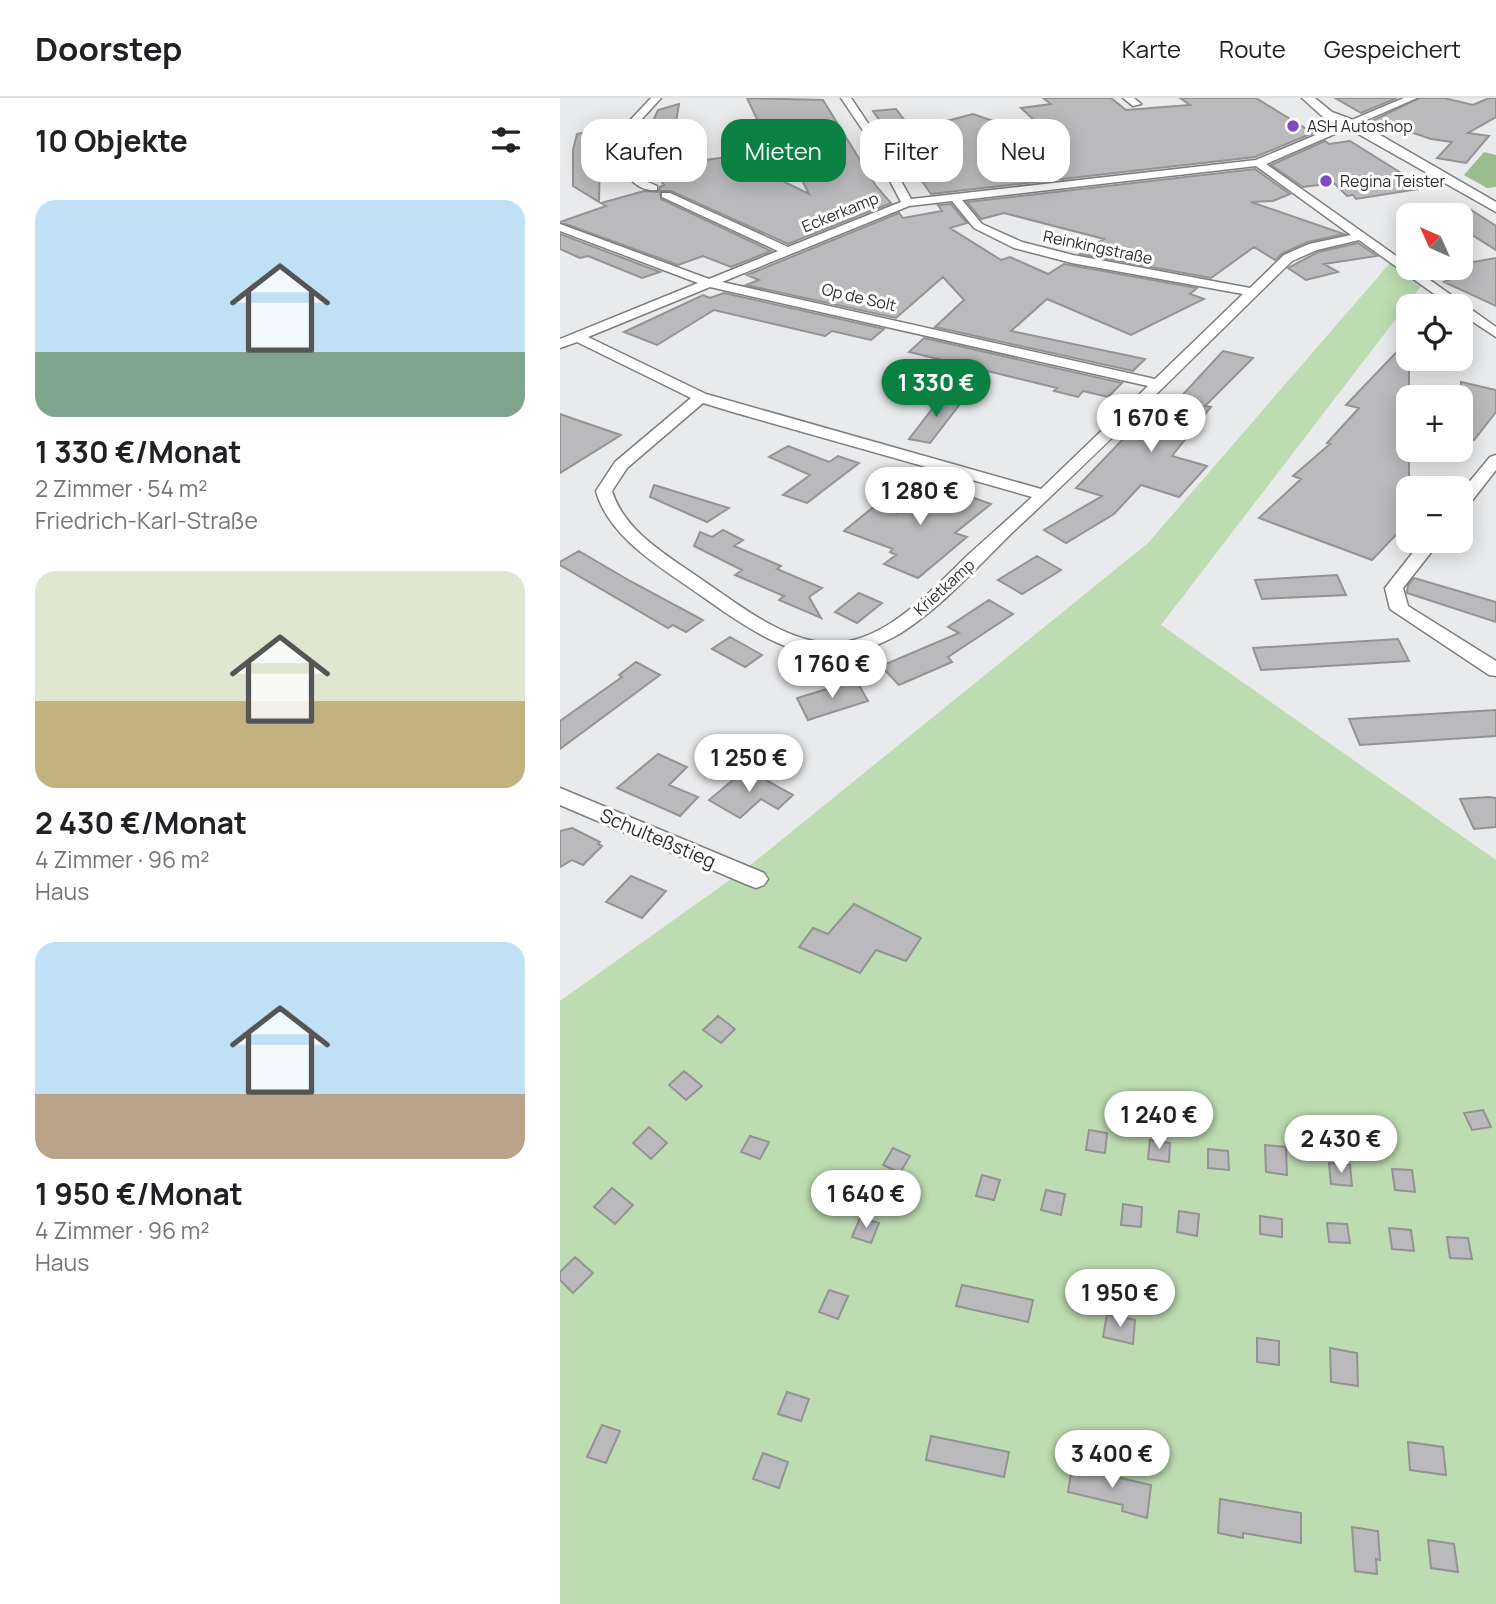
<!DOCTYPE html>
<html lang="de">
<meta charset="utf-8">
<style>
:root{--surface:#fff;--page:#f6f6f6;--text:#202124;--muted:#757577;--line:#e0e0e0;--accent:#0b8043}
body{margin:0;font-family:Manrope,sans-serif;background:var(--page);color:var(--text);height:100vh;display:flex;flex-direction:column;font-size:26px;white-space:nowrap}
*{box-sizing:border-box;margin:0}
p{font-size:23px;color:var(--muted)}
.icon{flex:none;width:38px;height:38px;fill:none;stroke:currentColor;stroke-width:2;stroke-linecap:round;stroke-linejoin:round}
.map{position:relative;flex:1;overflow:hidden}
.side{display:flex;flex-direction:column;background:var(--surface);width:560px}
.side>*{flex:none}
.hud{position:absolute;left:21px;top:21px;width:665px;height:63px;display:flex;gap:14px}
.needle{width:46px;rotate:315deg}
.buttons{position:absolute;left:836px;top:105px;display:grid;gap:14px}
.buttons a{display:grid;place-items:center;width:77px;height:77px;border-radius:14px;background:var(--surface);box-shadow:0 4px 18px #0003;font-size:35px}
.price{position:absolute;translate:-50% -60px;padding:0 16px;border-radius:24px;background:#fff;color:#222;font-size:23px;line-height:46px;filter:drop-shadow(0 2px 4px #0008)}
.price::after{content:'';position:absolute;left:50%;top:42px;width:21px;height:16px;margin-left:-10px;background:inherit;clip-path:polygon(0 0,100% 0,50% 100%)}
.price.current{background:var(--accent);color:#fff}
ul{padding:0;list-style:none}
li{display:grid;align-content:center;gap:14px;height:371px;padding:0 35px}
li span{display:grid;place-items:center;height:217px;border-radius:21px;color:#555}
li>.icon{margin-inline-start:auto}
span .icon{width:126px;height:126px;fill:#fffc;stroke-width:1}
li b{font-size:30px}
h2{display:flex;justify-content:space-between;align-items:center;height:84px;padding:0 35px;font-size:30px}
.pill{padding:0 24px;border-radius:21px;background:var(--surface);box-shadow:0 4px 18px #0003;font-size:24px;line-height:63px}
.pill.current{background:var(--accent);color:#fff}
header{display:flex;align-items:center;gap:42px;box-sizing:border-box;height:98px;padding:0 35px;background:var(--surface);border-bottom:2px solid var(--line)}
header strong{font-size:33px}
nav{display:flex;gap:38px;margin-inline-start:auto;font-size:24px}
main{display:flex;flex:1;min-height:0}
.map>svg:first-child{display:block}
</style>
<header>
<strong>Doorstep</strong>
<nav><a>Karte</a><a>Route</a><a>Gespeichert</a></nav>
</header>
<main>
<section class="side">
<h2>10 Objekte<svg class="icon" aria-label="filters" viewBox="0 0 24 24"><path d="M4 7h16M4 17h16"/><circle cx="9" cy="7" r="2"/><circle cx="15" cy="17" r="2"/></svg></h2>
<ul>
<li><span style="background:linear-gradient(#bfe0f5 70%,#7fa58c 0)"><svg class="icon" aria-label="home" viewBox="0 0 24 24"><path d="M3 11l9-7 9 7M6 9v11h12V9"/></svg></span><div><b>1 330 €/Monat</b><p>2 Zimmer · 54 m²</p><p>Friedrich-Karl-Straße</p></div></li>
<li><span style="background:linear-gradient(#dfe7d0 60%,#c2b280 0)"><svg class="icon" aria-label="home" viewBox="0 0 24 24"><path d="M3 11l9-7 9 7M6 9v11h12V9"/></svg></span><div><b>2 430 €/Monat</b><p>4 Zimmer · 96 m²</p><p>Haus</p></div></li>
<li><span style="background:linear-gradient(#bfe0f5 70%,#b9a48a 0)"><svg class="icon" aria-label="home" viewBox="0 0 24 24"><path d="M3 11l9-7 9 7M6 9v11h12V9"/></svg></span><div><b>1 950 €/Monat</b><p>4 Zimmer · 96 m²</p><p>Haus</p></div></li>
</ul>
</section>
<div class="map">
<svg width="936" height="1506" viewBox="0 0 936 1506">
<rect width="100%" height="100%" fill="#e9eaec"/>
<path fill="#bedcb1" d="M 849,143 L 849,170 L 875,170 L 601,527 L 936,762 L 936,1506 L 0,1506 L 0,903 L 188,769 L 588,445 Z"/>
<path fill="#9bbc8d" d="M 924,54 L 936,57 L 936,89 L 927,90 L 904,77 Z"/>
<path fill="#bab9bb" stroke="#939394" stroke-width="2" d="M 187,0 L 263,2 L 316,88 L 331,105 L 228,146 L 111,93 L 100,93 L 101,101 L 211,153 L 171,169 L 143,158 L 118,167 L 0,124 L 46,108 L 41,105 L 84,93 L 99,94 L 100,89 L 104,87 L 82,56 L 85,41 L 98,12 L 119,6 L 109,67 L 181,57 L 190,67 L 249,96 L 217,32 L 203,34 Z
M 483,0 L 551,0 L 566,12 L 630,7 L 620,0 L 696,0 L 753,35 L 695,59 L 371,96 L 313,13 L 336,11 L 352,32 L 413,16 L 500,46 L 461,10 L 491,6 Z
M 775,0 L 837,0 L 801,15 Z
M 859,0 L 884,0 L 913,7 L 929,0 L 936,0 L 936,19 L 908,35 L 929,38 L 906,65 L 877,60 L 892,44 L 871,41 L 836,29 L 829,30 L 814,22 Z
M 41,30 L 36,55 L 40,57 L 39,104 L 13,88 L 13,52 L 17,36 Z
M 765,43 L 769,46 L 790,43 L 865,90 L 796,101 L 793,97 L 787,98 L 774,85 L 743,89 L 711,67 Z
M 695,71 L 730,96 L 713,103 L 691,104 L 784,136 L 748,144 L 723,155 L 715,162 L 694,149 L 651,180 L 520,156 L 544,141 L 444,115 L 421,121 L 407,104 Z
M 391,106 L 407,125 L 390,130 L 441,162 L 450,159 L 488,176 L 504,166 L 637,190 L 630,196 L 644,201 L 571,237 L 487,201 L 451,233 L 585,261 L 573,273 L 375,229 L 404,202 L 383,179 L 336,220 L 186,187 L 199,182 L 187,177 L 339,115 L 343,120 L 382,113 L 378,107 Z
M 908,110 L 936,128 L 936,152 L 901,130 L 901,117 L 883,117 L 878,114 Z
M 0,136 L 100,174 L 82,180 L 28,158 L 20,160 L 0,151 Z
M 798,145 L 817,158 L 764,166 L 778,174 L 746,182 L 728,170 L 758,154 Z
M 936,160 L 936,208 L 884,184 L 895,179 L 881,170 L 901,170 L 901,166 Z
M 164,195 L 324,231 L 311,242 L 272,233 L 265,238 L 154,212 L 97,247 L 64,234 L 143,197 L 150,200 Z
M 364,240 L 562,285 L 548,299 L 523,293 L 518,299 L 494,293 L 497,290 L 349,254 Z
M 849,241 L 849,423 L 812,462 L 699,420 L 741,381 L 733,378 L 770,346 L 767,345 L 799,310 L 786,307 Z
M 663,253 L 693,260 L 645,308 L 651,309 L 612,358 L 647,368 L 619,399 L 581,387 L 554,416 L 506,445 L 484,432 L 542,398 L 516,390 L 566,338 L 581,342 Z
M 901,284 L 936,292 L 936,314 L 914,342 L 901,338 Z
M 383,297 L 403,302 L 370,345 L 349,341 Z
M 0,316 L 14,321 L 61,337 L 0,375 Z
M 228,348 L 269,364 L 278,358 L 299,365 L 247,405 L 223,397 L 250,377 L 209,359 Z
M 370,384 L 431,406 L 395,435 L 407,439 L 358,480 L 324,466 L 336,457 L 330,454 L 333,451 L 284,433 L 322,402 L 337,415 Z
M 94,387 L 169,410 L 147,424 L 90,399 Z
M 163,432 L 183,442 L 174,448 L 221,468 L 217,471 L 262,490 L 249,499 L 261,520 L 219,502 L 224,498 L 175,477 L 182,472 L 134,448 L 140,434 L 152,439 Z
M 19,453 L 70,483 L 143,522 L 126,534 L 113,527 L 108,530 L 0,467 L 0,464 Z
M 477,458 L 501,472 L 462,496 L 438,482 Z
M 777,477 L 786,497 L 702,501 L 695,482 Z
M 854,480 L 936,504 L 936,524 L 847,495 L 848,487 Z
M 299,495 L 322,505 L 297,525 L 275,514 Z
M 429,502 L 453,516 L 388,559 L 392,564 L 339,587 L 321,568 L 399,535 L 388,529 Z
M 170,539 L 202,557 L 185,569 L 152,551 Z
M 838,541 L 849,563 L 701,572 L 693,550 Z
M 76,564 L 100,577 L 0,651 L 0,623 L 62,579 L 59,577 Z
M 296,582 L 308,603 L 248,622 L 237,600 Z
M 936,612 L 936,638 L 800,647 L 789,621 Z
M 98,656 L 127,669 L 109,687 L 138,699 L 120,718 L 57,690 Z
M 186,671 L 193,675 L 233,697 L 218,711 L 201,701 L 180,720 L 149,702 Z
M 929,699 L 936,700 L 936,729 L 914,731 L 900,701 Z
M 12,730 L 40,744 L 38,746 L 42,748 L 23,767 L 12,762 L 0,769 L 0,733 Z
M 71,778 L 106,793 L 82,820 L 46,804 Z
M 294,806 L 361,840 L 346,863 L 316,852 L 300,875 L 239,849 L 253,830 L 268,836 Z
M 158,918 L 175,931 L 161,945 L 143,932 Z
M 124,973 L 142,988 L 126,1002 L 109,987 Z
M 923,1012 L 931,1029 L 912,1032 L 904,1015 Z
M 89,1029 L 107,1045 L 91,1061 L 73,1045 Z
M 529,1032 L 547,1035 L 545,1055 L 526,1052 Z
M 190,1038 L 209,1044 L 200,1061 L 181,1054 Z
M 590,1042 L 610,1045 L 609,1064 L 588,1061 Z
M 705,1047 L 726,1049 L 727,1077 L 706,1074 Z
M 333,1050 L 350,1058 L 340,1075 L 323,1067 Z
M 648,1051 L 668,1053 L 669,1072 L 648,1070 Z
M 769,1065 L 790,1067 L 792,1088 L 771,1086 Z
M 832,1071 L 852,1072 L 855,1094 L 835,1092 Z
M 422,1077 L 440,1082 L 434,1102 L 416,1098 Z
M 52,1090 L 73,1107 L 55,1126 L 34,1109 Z
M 486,1092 L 505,1096 L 501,1117 L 481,1112 Z
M 563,1106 L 582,1109 L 581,1129 L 561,1127 Z
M 619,1113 L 639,1116 L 637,1138 L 617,1134 Z
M 700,1118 L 722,1121 L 722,1139 L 700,1136 Z
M 300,1120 L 319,1125 L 311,1145 L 292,1139 Z
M 767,1125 L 787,1126 L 790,1145 L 769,1144 Z
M 829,1130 L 851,1132 L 854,1153 L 832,1151 Z
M 887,1139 L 908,1140 L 912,1161 L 890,1160 Z
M 15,1159 L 33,1175 L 13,1195 L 0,1182 L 0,1174 Z
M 402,1187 L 473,1202 L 468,1224 L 396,1208 Z
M 269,1192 L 288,1198 L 278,1221 L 259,1214 Z
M 547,1216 L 575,1222 L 573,1246 L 543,1239 Z
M 697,1240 L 719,1243 L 719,1267 L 697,1264 Z
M 770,1250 L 797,1255 L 798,1288 L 771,1284 Z
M 227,1294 L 249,1301 L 241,1323 L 218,1316 Z
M 42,1327 L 60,1333 L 46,1365 L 27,1359 Z
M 371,1338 L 449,1354 L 444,1379 L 366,1362 Z
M 848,1344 L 883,1349 L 886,1377 L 850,1372 Z
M 203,1355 L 228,1364 L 219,1390 L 193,1381 Z
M 512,1369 L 591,1387 L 587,1420 L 562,1413 L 563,1407 L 508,1394 Z
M 660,1401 L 741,1415 L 741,1445 L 683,1435 L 683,1440 L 658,1435 Z
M 792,1429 L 818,1433 L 820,1462 L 816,1461 L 817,1476 L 795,1473 Z
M 868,1442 L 894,1446 L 898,1474 L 871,1470 Z"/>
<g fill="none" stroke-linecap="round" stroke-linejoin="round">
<g stroke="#7c7d7f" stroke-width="3">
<path id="minor" d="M 91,0 L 101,0 L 71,33 L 65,59 L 79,80 L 97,88 L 97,92 C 75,94 65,75 55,59 L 61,32 Z
M 281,0 L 291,0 L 316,37 L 351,101 L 696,62 L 844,0 L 857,0 L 706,66 L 849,167 L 849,170 L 853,170 L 936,229 L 936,239 L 901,216 L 901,208 L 891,208 L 799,142 L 757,152 L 732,163 C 640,252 549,345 455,432 C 419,467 384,507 341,535 C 321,547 300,554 277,557 C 229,561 180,525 143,499 C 104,471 49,441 36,393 L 55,364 L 131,300 L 17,244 L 0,250 L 0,241 L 138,185 L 0,133 L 0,126 L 149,181 L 218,153 L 102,99 L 102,95 L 110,95 L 228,149 L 341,104 L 306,37 ZM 696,68 L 791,137 L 749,146 L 724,157 L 690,190 L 513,157 L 462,144 L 422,126 L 402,102 ZM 392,103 L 414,130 L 454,150 L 512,165 L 683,196 L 595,281 L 162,184 L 349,108 ZM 150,189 L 588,288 L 481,391 L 146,296 L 28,239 ZM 143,305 L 176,315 L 472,399 C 452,418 430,437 409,456 C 368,495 316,557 253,543 C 212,534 175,504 141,481 C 108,458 64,433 52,393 L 67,370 Z
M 563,0 L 574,0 L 581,6 L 573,8 Z
M 936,357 L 936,372 L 907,409 L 901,410 L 901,394 L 930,359 Z
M 862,443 L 880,443 L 843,490 L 848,508 L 936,563 L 936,578 L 929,577 L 830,511 L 825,490 Z
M 0,690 L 204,775 L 208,781 L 204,787 L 196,790 L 188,787 L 0,707 Z"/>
</g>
<g stroke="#7c7d7f" stroke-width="3">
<path id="major" d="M 742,0 L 755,0 L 772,14 L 796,23 L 936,104 L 936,114 L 786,29 L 763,19 Z"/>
</g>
<use href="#minor" fill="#fff" fill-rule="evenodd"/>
<use href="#major" fill="#fff" fill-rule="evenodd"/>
</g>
<g fill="#7c4bc3" stroke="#fff" stroke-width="2.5">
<circle cx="733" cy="28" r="7"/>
<circle cx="766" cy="83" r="7"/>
</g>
<g text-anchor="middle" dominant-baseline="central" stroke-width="6" stroke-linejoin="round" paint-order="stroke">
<g font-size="16" fill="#2e2e2f" stroke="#fff" text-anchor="start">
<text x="747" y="28">ASH Autoshop</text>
<text x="780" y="83">Regina Teister</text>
</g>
<g font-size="16" fill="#2e2e2f" stroke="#fff">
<text transform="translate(280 114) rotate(-22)">Eckerkamp</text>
<text transform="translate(538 149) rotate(12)">Reinkingstraße</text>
<text transform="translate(299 199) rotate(13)">Op de Solt</text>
<text transform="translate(384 489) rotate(-42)">Krietkamp</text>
</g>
<g font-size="19" fill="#2e2e2f" stroke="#fff">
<text transform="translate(98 740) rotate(23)">Schulteßstieg</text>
</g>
</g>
</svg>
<div class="buttons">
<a><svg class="needle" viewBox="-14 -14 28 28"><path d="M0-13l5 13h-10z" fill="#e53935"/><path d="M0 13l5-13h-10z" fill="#757577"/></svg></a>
<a><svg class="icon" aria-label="locate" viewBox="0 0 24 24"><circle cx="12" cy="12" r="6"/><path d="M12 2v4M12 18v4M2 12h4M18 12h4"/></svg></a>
<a>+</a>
<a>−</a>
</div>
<b class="price current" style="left:376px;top:321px">1 330 €</b>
<b class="price" style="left:591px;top:356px">1 670 €</b>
<b class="price" style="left:360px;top:429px">1 280 €</b>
<b class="price" style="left:272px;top:602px">1 760 €</b>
<b class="price" style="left:189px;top:696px">1 250 €</b>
<b class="price" style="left:599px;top:1053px">1 240 €</b>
<b class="price" style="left:781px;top:1077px">2 430 €</b>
<b class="price" style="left:306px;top:1132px">1 640 €</b>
<b class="price" style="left:560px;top:1231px">1 950 €</b>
<b class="price" style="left:552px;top:1392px">3 400 €</b>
<div class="hud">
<a class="pill">Kaufen</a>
<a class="pill current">Mieten</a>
<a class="pill">Filter</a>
<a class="pill">Neu</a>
</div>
</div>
</main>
